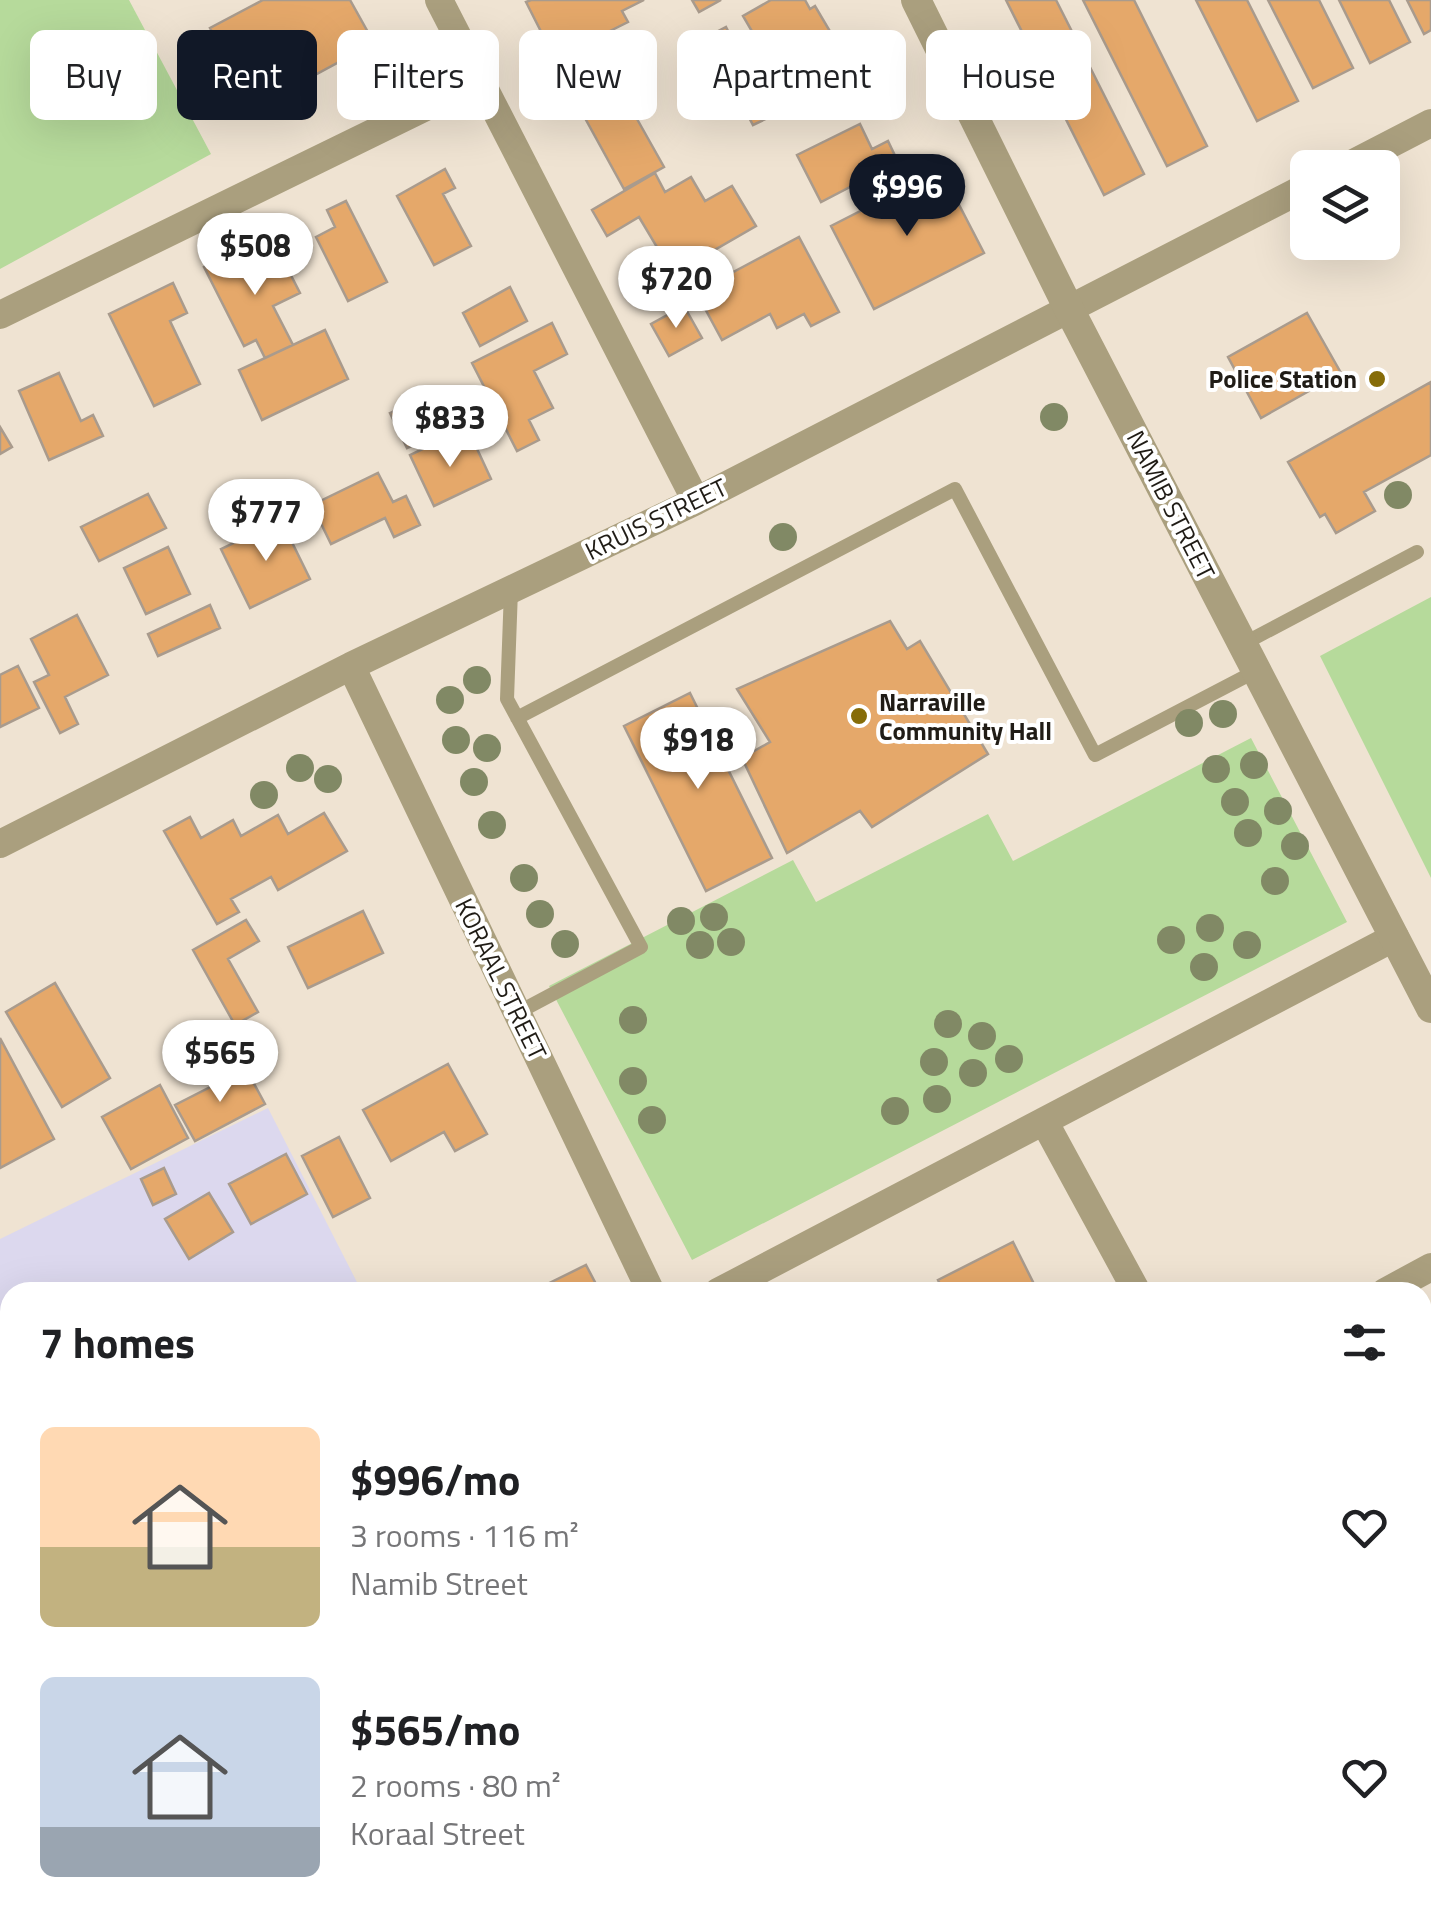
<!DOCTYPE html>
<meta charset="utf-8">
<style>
:root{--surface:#fff;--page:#f6f6f6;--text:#202124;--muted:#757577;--accent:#111827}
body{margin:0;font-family:"Titillium Web",sans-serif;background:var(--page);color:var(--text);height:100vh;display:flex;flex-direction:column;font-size:38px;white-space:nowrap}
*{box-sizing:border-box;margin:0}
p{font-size:32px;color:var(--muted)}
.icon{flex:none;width:55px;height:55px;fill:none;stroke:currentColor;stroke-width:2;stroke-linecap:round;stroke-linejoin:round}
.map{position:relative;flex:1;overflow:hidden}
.drawer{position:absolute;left:0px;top:1282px;width:1432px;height:642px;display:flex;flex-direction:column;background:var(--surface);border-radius:30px 30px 0 0;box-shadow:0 10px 40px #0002}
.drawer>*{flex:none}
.top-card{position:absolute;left:30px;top:30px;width:1372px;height:90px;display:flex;gap:20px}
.buttons{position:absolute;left:1290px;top:150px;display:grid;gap:20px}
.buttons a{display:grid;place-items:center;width:110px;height:110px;border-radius:15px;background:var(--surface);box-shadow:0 10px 40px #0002;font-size:50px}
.price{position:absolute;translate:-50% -85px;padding:0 22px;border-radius:35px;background:#fff;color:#222;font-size:32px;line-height:65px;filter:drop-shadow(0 2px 5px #0008)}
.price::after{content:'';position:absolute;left:50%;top:60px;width:30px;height:22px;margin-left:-15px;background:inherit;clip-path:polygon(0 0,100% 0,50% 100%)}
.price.on{background:var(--accent);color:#fff}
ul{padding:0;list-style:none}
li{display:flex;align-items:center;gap:30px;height:250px;padding:0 40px}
li span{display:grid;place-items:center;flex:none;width:280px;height:200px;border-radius:15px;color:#555}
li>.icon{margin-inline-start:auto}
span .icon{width:120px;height:120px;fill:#fffc;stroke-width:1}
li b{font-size:42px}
h2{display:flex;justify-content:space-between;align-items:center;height:120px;padding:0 40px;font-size:42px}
.pill{padding:0 35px;border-radius:15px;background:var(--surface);box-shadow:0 10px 40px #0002;font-size:35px;line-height:90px}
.pill.on{background:var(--accent);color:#fff}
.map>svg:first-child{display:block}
</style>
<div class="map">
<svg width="1431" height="1924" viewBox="0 0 1431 1924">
<rect width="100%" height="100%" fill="#efe3d2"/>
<path fill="#dcd8ee" d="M 268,1108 L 362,1292 L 10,1292 L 10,1915 L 679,1915 L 684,1924 L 0,1924 L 0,1239 Z"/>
<path fill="#b6da9b" d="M 0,0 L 129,0 L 211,154 L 0,269 Z
M 1431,597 L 1431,878 L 1320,656 Z
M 1251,738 L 1347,922 L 692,1260 L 549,986 L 793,860 L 816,902 L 988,814 L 1013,861 Z
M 10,1658 L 10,1915 L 438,1915 L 437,1924 L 0,1924 L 0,1668 Z"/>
<path fill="#e5dcb6" d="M 10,1746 L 10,1915 L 390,1915 L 389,1924 L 0,1924 L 0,1757 Z"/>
<path fill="#e5a86a" stroke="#a99b8d" stroke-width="2.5" d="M 263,0 L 350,0 L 374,43 L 254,108 L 210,28 Z
M 531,0 L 644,0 L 622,11 L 628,22 L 598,37 L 601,43 L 558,65 L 526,2 Z
M 692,0 L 721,0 L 699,12 Z
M 771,0 L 805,0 L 810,9 L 815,6 L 831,33 L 826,36 L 841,63 L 788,93 L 743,16 Z
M 1006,0 L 1056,0 L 1144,174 L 1104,195 Z
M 1083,0 L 1134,0 L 1207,146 L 1167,166 Z
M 1196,0 L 1247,0 L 1298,101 L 1257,121 Z
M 1268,0 L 1319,0 L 1353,68 L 1313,88 Z
M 1339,0 L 1389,0 L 1410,42 L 1370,63 Z
M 1407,0 L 1431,0 L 1431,30 L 1424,34 Z
M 726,27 L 772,116 L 753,125 L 707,37 Z
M 619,87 L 664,167 L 624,189 L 580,109 Z
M 860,124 L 872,149 L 888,141 L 898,162 L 821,202 L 797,155 Z
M 445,169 L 455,188 L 443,194 L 471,246 L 434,265 L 397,196 Z
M 941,170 L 984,253 L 874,309 L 831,226 Z
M 655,173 L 665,192 L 691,177 L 705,201 L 732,186 L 756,226 L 673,274 L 639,217 L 607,236 L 592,210 Z
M 346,201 L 387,282 L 348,301 L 316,237 L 335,227 L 327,210 Z
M 799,237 L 839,312 L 811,326 L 804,314 L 777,328 L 770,314 L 722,340 L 696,292 Z
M 237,250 L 245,266 L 278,250 L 300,293 L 273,306 L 293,345 L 265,358 L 256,340 L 244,346 L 204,267 Z
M 173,283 L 187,313 L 170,321 L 200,384 L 154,406 L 109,314 Z
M 510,287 L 527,321 L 480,346 L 463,313 Z
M 684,306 L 702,338 L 669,356 L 651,324 Z
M 1307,313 L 1341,373 L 1261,418 L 1228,357 Z
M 552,323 L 567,354 L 534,371 L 553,408 L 529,420 L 539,440 L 517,451 L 472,363 Z
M 325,330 L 348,379 L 262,420 L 239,370 Z
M 59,373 L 81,421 L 93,415 L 103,436 L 49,460 L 19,391 Z
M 1431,382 L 1431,455 L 1364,492 L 1375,511 L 1336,533 L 1325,514 L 1320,517 L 1288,462 Z
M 430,395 L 447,430 L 407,448 L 390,413 Z
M 0,427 L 12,447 L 0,454 Z
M 472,438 L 491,479 L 434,506 L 410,455 L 437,442 L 442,453 Z
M 378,473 L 393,502 L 406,496 L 420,525 L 394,537 L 385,518 L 331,544 L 312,505 Z
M 148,494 L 166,528 L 99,561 L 81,527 Z
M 281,520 L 310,579 L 250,608 L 221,549 Z
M 168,547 L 190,594 L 146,614 L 124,568 Z
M 210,605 L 220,628 L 158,656 L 148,634 Z
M 77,615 L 108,675 L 65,697 L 78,724 L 60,733 L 34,682 L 49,675 L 31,639 Z
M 890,621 L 907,649 L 920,641 L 988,754 L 872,827 L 860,811 L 787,853 L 742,758 L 770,742 L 737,689 Z
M 18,666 L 39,708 L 0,727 L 0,675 Z
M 690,693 L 772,858 L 706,891 L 624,726 Z
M 324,813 L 347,851 L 278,890 L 271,877 L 231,899 L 239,912 L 217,924 L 164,831 L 190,817 L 201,838 L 233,820 L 241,836 L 278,815 L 288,834 Z
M 363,911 L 383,953 L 308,988 L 288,947 Z
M 246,920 L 259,941 L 228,959 L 258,1012 L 235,1025 L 193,950 Z
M 55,983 L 110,1078 L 62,1107 L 6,1012 Z
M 0,1038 L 54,1139 L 0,1168 Z
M 448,1064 L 487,1134 L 455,1151 L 444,1132 L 391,1161 L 363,1110 Z
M 246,1069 L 265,1104 L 195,1141 L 175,1105 Z
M 160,1085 L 188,1138 L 131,1169 L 102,1117 Z
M 339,1137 L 370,1198 L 333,1217 L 302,1156 Z
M 286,1154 L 307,1194 L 251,1224 L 229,1184 Z
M 164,1168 L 176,1194 L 153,1205 L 141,1179 Z
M 209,1193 L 233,1232 L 189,1259 L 165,1219 Z
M 1013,1242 L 1038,1292 L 944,1292 L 938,1280 Z
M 586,1265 L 597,1286 L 585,1292 L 531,1292 Z
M 1423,1329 L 1431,1344 L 1431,1366 L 1422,1371 Z
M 1431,1438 L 1431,1468 L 1422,1452 L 1422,1442 Z
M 1427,1737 L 1431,1746 L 1431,1763 L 1422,1767 L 1422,1739 Z
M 1431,1777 L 1431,1793 L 1422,1797 L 1422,1781 Z
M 1120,1915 L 1156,1915 L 1160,1924 L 1102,1924 Z
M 1166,1915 L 1206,1915 L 1210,1924 L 1162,1924 Z
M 1206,1915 L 1230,1915 L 1235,1924 L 1210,1924 Z"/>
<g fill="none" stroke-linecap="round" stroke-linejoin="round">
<path stroke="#aa9f7e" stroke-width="14" d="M 511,590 L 507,699 L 641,947 L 517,1013
M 1243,644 L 1417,552
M 517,718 L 955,489 L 1095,755 L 1256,671"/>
<path stroke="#aa9f7e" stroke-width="28" d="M 439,0 L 696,501
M 1344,168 L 1431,123
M 0,315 L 481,80
M 351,666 L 651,1292
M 0,844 L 351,666 L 696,501 L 1308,186
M 1044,1121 L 1137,1292
M 718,1292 L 1395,937
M 1385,1292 L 1431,1267
M 1422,1864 L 1431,1881
M 968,1915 L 973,1924"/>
<path stroke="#aa9f7e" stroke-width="30" d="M 916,0 L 1069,309 L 1431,1008"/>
</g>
<g fill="#818965">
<circle cx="1054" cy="417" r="14"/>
<circle cx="1398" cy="495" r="14"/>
<circle cx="783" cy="537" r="14"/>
<circle cx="477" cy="680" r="14"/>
<circle cx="450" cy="700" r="14"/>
<circle cx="1223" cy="714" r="14"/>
<circle cx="1189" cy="723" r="14"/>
<circle cx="456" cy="740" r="14"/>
<circle cx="487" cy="748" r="14"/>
<circle cx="1254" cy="765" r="14"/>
<circle cx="300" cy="768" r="14"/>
<circle cx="1216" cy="769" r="14"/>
<circle cx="328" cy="779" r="14"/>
<circle cx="474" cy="782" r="14"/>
<circle cx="264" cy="795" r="14"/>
<circle cx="1235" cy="802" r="14"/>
<circle cx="1278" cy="811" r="14"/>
<circle cx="492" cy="825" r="14"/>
<circle cx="1248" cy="833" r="14"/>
<circle cx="1295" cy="846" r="14"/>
<circle cx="524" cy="878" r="14"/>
<circle cx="1275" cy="881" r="14"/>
<circle cx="540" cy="914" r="14"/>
<circle cx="714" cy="917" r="14"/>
<circle cx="681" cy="921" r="14"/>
<circle cx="1210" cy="928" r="14"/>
<circle cx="1171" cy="940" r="14"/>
<circle cx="731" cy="942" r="14"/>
<circle cx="565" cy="944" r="14"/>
<circle cx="700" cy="945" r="14"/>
<circle cx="1247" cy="945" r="14"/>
<circle cx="1204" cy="967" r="14"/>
<circle cx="633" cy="1020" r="14"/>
<circle cx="948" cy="1024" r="14"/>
<circle cx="982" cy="1036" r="14"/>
<circle cx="1009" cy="1059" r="14"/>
<circle cx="934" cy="1062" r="14"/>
<circle cx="973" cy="1073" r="14"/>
<circle cx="633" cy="1081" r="14"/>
<circle cx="937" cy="1099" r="14"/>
<circle cx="895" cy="1111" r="14"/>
<circle cx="652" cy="1120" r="14"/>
</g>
<g fill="#866c09" stroke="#fff" stroke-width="4">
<circle cx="1377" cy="379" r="10"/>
<circle cx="859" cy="716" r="10"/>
</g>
<g text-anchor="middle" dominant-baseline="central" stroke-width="8" stroke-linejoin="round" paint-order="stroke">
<g font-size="25" font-weight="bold" fill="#201c16" stroke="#fff" text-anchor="end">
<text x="1357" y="379">Police Station</text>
<text x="879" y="702" text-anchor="start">Narraville<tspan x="879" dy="29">Community Hall</tspan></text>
</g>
<g font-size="25" fill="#201c16" stroke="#fff">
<text transform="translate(1171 505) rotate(63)">NAMIB STREET</text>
<text transform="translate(656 519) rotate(-26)">KRUIS STREET</text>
<text transform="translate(501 979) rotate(64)">KORAAL STREET</text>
</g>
</g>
</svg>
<div class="buttons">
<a><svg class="icon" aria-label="layers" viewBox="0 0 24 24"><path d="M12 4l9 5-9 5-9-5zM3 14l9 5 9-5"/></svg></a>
</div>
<b class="price on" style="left:907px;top:239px">$996</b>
<b class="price" style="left:255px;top:298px">$508</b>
<b class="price" style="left:676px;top:331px">$720</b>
<b class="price" style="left:450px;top:470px">$833</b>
<b class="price" style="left:266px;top:564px">$777</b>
<b class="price" style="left:698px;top:792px">$918</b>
<b class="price" style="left:220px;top:1105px">$565</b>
<div class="top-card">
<a class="pill">Buy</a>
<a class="pill on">Rent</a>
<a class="pill">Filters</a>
<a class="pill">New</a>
<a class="pill">Apartment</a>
<a class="pill">House</a>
</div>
<section class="drawer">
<h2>7 homes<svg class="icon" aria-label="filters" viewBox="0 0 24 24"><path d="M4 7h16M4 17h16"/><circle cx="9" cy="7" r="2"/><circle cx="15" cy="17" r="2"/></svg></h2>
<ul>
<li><span style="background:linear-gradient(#ffd9b3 60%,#c2b280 0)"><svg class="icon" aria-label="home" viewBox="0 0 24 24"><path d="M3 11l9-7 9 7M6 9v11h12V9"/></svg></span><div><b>$996/mo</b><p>3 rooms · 116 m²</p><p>Namib Street</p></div><svg class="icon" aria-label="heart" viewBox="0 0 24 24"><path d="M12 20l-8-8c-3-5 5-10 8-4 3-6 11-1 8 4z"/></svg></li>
<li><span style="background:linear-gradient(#c9d6e8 75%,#9aa5b1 0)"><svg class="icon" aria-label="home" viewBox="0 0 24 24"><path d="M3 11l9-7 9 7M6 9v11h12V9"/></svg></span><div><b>$565/mo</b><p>2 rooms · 80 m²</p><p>Koraal Street</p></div><svg class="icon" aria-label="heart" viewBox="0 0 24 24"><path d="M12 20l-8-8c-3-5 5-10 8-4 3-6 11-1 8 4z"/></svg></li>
</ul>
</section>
</div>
